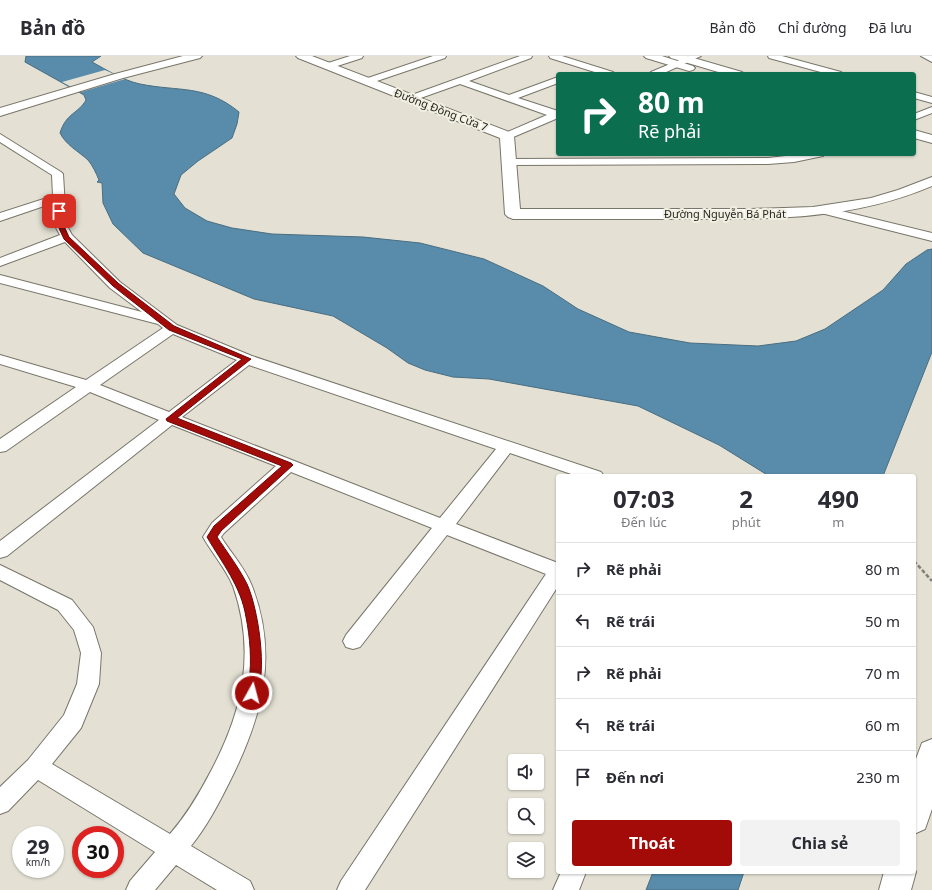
<!DOCTYPE html>
<html lang="vi">
<head>
<meta charset="utf-8">
<style>
  body { margin:0; font-family:"Noto Sans",sans-serif; background:#f2f2f3; color:#2b2b33; height:100vh; display:flex; flex-direction:column; font-size:15px; white-space:nowrap }
  * { box-sizing:border-box; margin:0 }
  p { font-size:13px; color:#7c7c81 }
  .icon { flex:none; width:22px; height:22px; fill:none; stroke:currentColor; stroke-width:2; stroke-linecap:round; stroke-linejoin:round }
  .map { position:relative; flex:1; overflow:hidden }
  .panel { position:absolute; left:556px; top:418px; width:360px; height:400px; display:flex; flex-direction:column; background:#fff; border-radius:4px; box-shadow:0 1px 3px #0004 }
  .panel>* { flex:none }
  .hud { position:absolute; left:556px; top:16px; width:360px; height:84px; border-radius:4px; box-shadow:0 1px 3px #0004; background:#0b6e4f; color:#fff; overflow:hidden }
  .tools { position:absolute; left:508px; top:698px; display:grid; gap:8px }
  .tools a { display:grid; place-items:center; width:36px; height:36px; border-radius:4px; background:#fff; box-shadow:0 1px 3px #0004; font-size:20px }
  .speed { position:absolute; left:12px; top:770px; display:flex; gap:8px; font-size:20px; font-weight:700; text-align:center }
  .speed>* { display:grid; place-content:center; width:52px; height:52px; border-radius:50%; background:#fff; box-shadow:0 1px 3px #0004; line-height:1 }
  .speed small { font-size:10px; font-weight:400 }
  .speed .limit { border:6px solid #d22; background:#fff; color:#111 }
  .pin { position:absolute; display:grid; place-items:center; width:34px; height:34px; color:#fff; margin:-17px; border-radius:8px; box-shadow:0 2px 6px #0006 }
  .me { position:absolute; width:44px; margin:-22px; rotate:7deg; stroke-linejoin:round; filter:drop-shadow(0 0 3px #0008) }
  .turn { display:flex; align-items:center; gap:14px; height:84px; padding:0 16px; font-size:18px }
  .turn .icon { width:52px; height:52px; stroke-width:2.5 }
  .turn b { display:block; font-size:28px; line-height:34px }
  .eta { display:flex; justify-content:space-evenly; align-items:center; height:68px; text-align:center }
  .eta b { font-size:24px; font-weight:700; line-height:28px }
  .action { display:flex; gap:8px; margin-top:auto; padding:8px 16px }
  .action a { flex:1; height:46px; border-radius:4px; background:#a30b09; color:#fff; font-size:16px; font-weight:700; line-height:46px; text-align:center }
  .action a+a { background:#f2f2f3; color:#2b2b33 }
  ul { padding:0; list-style:none }
  li { display:flex; align-items:center; gap:12px; height:52px; padding:0 16px; border-top:1px solid #e1e1e2 }
  li div { flex:1 }
  li b { display:block; font-size:15px }
  li em { font-style:normal }
  header { display:flex; align-items:center; gap:24px; box-sizing:border-box; height:56px; padding:0 20px; background:#fff; border-bottom:1px solid #e1e1e2 }
  header strong { font-size:19px }
  nav { display:flex; gap:22px; margin-inline-start:auto; font-size:14px }
  .map>svg:first-child { display:block }
</style>
</head>
<body>
<header>
<strong>Bản đồ</strong>
<nav><a>Bản đồ</a><a>Chỉ đường</a><a>Đã lưu</a></nav>
</header>
<div class="map">
<svg width="932" height="834" viewBox="0 0 932 834">
  <rect width="100%" height="100%" fill="#e4e1d4"/>
  <!-- water -->
  <path fill="#588caa" stroke="#496d81" d="M26,0H101L92,6C107,14 122,24 140,28C179,36 205,28 239,56L237,68L232,82L198,105L181,119L174,138L185,152L207,165L232,172L272,178L363,181L420,187L484,203L543,230L578,253L629,276L690,287L758,290L796,285L825,273L883,234L906,208L927,194L932,193V296L883,420H769L719,389L638,350L489,323L453,321L425,314L408,307L387,292L333,260L254,243L143,197L113,168L103,147L102,127L97,126L99,124C96,117 93,110 88,104C78,95 66,89 60,77C66,57 78,58 86,44L84,39L25,6Z
    M653,816H744L738,834H646Z"/>
  <!-- pier -->
  <path fill="#e4e1d4" d="M105,14L125,23L81,36L62,26Z"/>
  <g fill="none" stroke-linecap="round" stroke-linejoin="round">
    <!-- street casing -->
    <g stroke="#787569" stroke-width="2">
      <path id="street" d="M350,0H363L362,2L331,12L328,13L324,10L325,8Z
        M433,0H446L445,2L371,27L368,28L363,25L365,23Z
        M520,0H532L531,2L469,25L509,39L558,21V27L518,42L558,55V62L511,82L507,83L502,80L503,78L547,59L460,28L415,44L412,45L407,42L409,40Z
        M549,0H562L613,16L615,18H601L550,2Z
        M689,0H701L662,18H649L651,16Z
        M768,0H782L841,16L843,18H828L769,2Z
        M921,0H932V6Z
        M914,36L932,41V47L914,42Z
        M932,51V57L914,64V58Z
        M0,78L61,116L63,118L66,168L72,179L120,226L177,269L252,300L601,416L604,420H577L510,397L456,468L558,507V530L365,834H337L341,825L546,518L447,479L360,591L353,593L346,591L343,585L346,579L432,472L291,416L224,477L221,481C231,497 245,512 252,530C279,600 262,661 230,725C218,749 207,770 191,790L250,825L254,834H217L176,809L155,834H126L130,825L155,796L38,724L8,755L0,758V731L28,704L64,659L77,628L81,597L74,574L58,554L0,524V509L72,544L93,571L101,597L99,628L81,672L52,708L170,778C188,757 199,738 211,715C243,655 256,596 233,530C226,513 212,497 203,481L212,467L276,410L172,369L7,500L0,502V485L159,364L90,336L6,395L0,396V383L76,331L0,308V299L86,324L163,272L158,268L0,227V219L142,256L110,232L65,186L0,210V202L60,179L54,168L53,147L0,165V157L53,140L52,119L0,86ZM173,278L237,304L169,356L100,329ZM249,309L496,393L440,462L182,361Z
        M803,98H824L823,100L794,106L768,108L509,109L504,106L509,103L768,102Z
        M825,151L932,177V185L821,157L819,155L821,153Z
        M561,816H586L579,834H553Z"/>
    </g>
    <!-- secondary casing -->
    <g stroke="#787569" stroke-width="2">
      <path id="secondary" d="M296,0H312L512,77L514,80L520,153H751L813,151L871,142L898,134L932,121V130C852,164 773,163 688,163C630,163 571,163 513,163L508,161L505,158L500,82L298,2Z
        M644,0H662L693,10L695,12L693,14L689,15L646,2Z
        M669,0H687L742,16L744,18H725L671,2Z
        M914,74L932,79V87L914,82Z
        M932,683V753L925,773L914,778V708L922,687Z
        M914,811L916,816L911,834H879L884,816H914Z"/>
    </g>
    <!-- primary casing -->
    <g stroke="#787569" stroke-width="2">
      <path id="primary" d="M183,0H202L200,2L123,22L0,60V52L115,18Z"/>
    </g>
    <!-- path -->
    <path stroke="#828078" stroke-width="2.5" stroke-dasharray="4 2" stroke-linecap="butt" d="M914,505L932,525"/>
    <!-- street -->
    <use href="#street" fill="#fff" fill-rule="evenodd"/>
    <!-- secondary -->
    <use href="#secondary" fill="#fff" fill-rule="evenodd"/>
    <!-- primary -->
    <use href="#primary" fill="#fff" fill-rule="evenodd"/>
  </g>
  <!-- route -->
  <path fill="#a30b09" stroke="#6a0706" d="M57,153L62,155L63,168L69,181L118,227L174,270L251,303L177,362L291,407L293,409L221,475L217,481C227,496 239,512 247,528C258,552 268,616 256,640L252,642L248,640C246,635 248,631 249,625C252,605 250,581 246,561C241,530 222,507 207,481L214,470L282,410L167,365L166,363L242,303L169,274L113,230L64,183L57,168Z"/>
  <g text-anchor="middle" stroke-width="4" stroke-linejoin="round" paint-order="stroke">
    <!-- far-street labels -->
    <g font-size="11" fill="#272621" stroke="#f1efe1">
      <text transform="translate(441 54) rotate(21)" y="4">Đường Đồng Cửa 7</text>
      <text x="725" y="162">Đường Nguyễn Bá Phát</text>
    </g>
  </g>
</svg>
<div class="tools">
<a><svg class="icon" aria-label="sound" viewBox="0 0 24 24"><path d="M4 9h4l5-4v14l-5-4H4zM17 9q2 3 0 6"/></svg></a>
<a><svg class="icon" aria-label="search" viewBox="0 0 24 24"><circle cx="10" cy="10" r="6"/><path d="M15 15l6 6"/></svg></a>
<a><svg class="icon" aria-label="layers" viewBox="0 0 24 24"><path d="M12 4l9 5-9 5-9-5zM3 14l9 5 9-5"/></svg></a>
</div>
<div class="speed"><div>29<small>km/h</small></div><div class="limit">30</div></div>
<div class="pin" style="left:59px;top:155px;background:#d93025"><svg class="icon" aria-label="arrive" viewBox="0 0 24 24"><path d="M6 21V4h12l-3 4 3 4H6"/></svg></div>
<svg class="me" style="left:252px;top:637px" viewBox="-20 -20 40 40"><circle r="17" fill="#a30b09" stroke="#fff" stroke-width="3"/><path d="M0-11L8 9 0 5-8 9z" fill="#fff"/></svg>
<div class="hud">
<div class="turn"><svg class="icon" aria-label="right" viewBox="0 0 24 24"><path d="M7 20v-9h11M14 6l5 5-5 5"/></svg><div><b>80 m</b>Rẽ phải</div></div>
</div>
<section class="panel">
<div class="eta">
<div><b>07:03</b><p>Đến lúc</p></div>
<div><b>2</b><p>phút</p></div>
<div><b>490</b><p>m</p></div>
</div>
<ul>
<li><svg class="icon" aria-label="right" viewBox="0 0 24 24"><path d="M7 20v-9h11M14 6l5 5-5 5"/></svg><div><b>Rẽ phải</b></div><em>80 m</em></li>
<li><svg class="icon" aria-label="left" viewBox="0 0 24 24"><path d="M17 20v-9H6M10 6l-5 5 5 5"/></svg><div><b>Rẽ trái</b></div><em>50 m</em></li>
<li><svg class="icon" aria-label="right" viewBox="0 0 24 24"><path d="M7 20v-9h11M14 6l5 5-5 5"/></svg><div><b>Rẽ phải</b></div><em>70 m</em></li>
<li><svg class="icon" aria-label="left" viewBox="0 0 24 24"><path d="M17 20v-9H6M10 6l-5 5 5 5"/></svg><div><b>Rẽ trái</b></div><em>60 m</em></li>
<li><svg class="icon" aria-label="arrive" viewBox="0 0 24 24"><path d="M6 21V4h12l-3 4 3 4H6"/></svg><div><b>Đến nơi</b></div><em>230 m</em></li>
</ul>
<div class="action"><a>Thoát</a><a>Chia sẻ</a></div>
</section>
</div>
</body>
</html>
